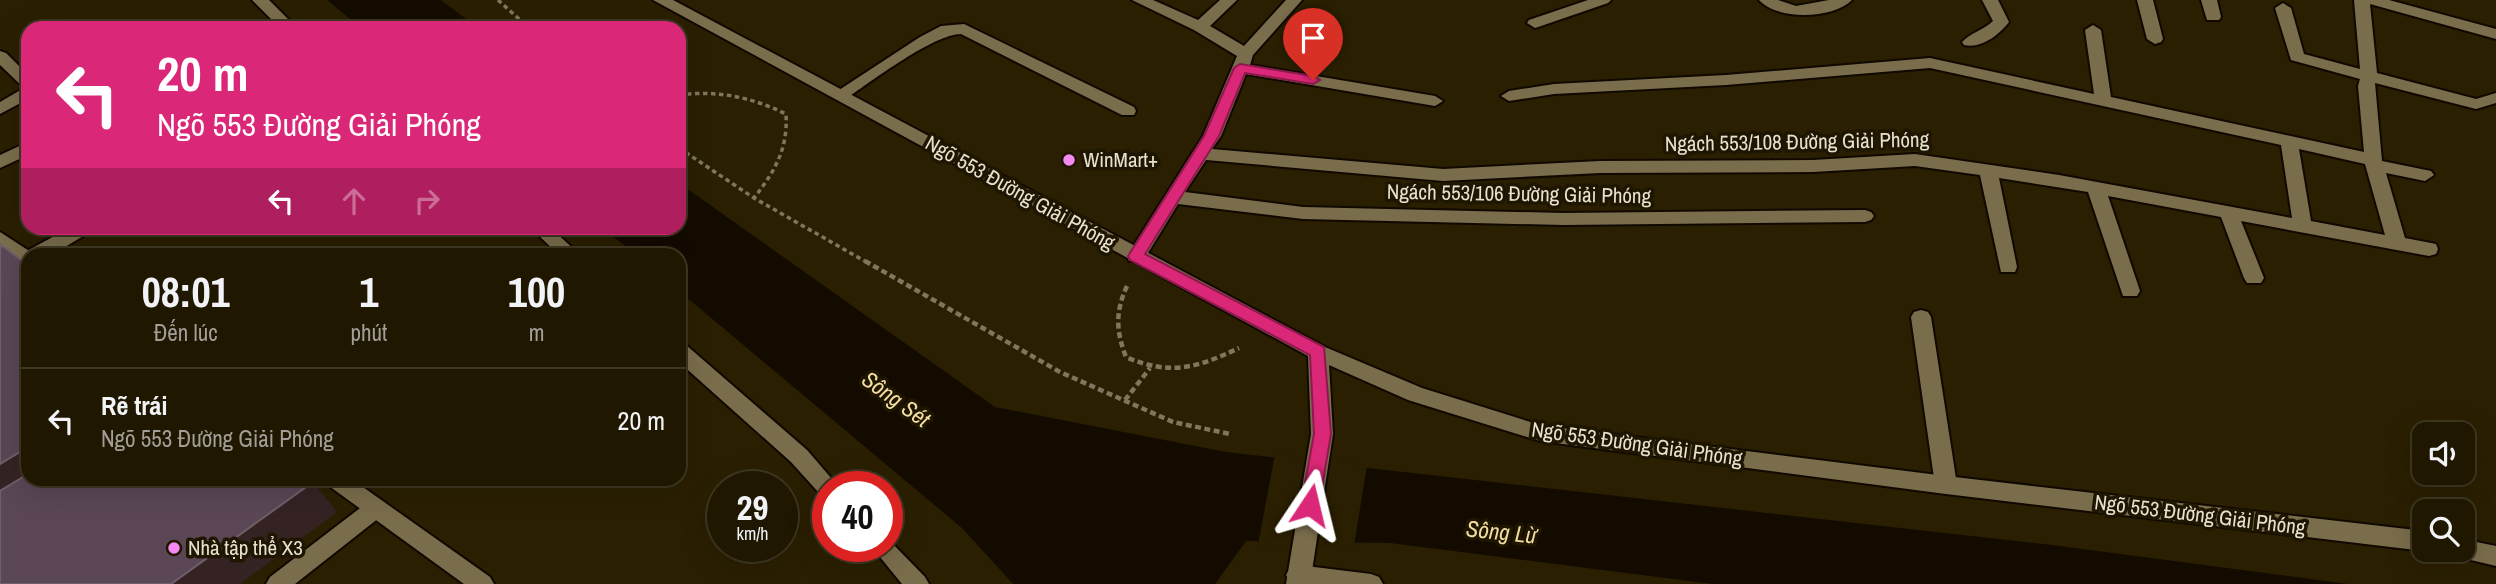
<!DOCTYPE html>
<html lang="vi">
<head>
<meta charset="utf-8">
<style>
  body { margin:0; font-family:"Archivo Narrow",sans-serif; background:#2d240f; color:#f1f3f6; height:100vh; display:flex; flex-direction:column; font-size:26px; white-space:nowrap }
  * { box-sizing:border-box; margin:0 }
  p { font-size:23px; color:#a29f99 }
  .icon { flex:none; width:38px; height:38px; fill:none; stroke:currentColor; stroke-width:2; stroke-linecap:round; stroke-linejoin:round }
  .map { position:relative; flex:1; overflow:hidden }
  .drawer { position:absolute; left:21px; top:248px; width:665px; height:238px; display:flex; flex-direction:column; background:#201700; border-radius:21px; box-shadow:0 7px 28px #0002,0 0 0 2px #3d3622 }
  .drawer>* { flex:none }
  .banner { position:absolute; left:21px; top:21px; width:665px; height:214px; border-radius:21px; box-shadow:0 7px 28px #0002,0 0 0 2px #3d3622; background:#db2777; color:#fff; overflow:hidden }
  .buttons { position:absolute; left:2412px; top:422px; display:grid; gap:14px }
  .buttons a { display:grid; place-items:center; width:63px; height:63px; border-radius:14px; background:#201700; box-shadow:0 7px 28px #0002,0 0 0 2px #3d3622; font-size:35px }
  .speed { position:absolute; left:707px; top:471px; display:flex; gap:14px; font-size:35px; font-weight:700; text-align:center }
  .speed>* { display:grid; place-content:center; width:91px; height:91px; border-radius:50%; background:#201700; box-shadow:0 7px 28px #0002,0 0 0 2px #3d3622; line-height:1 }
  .speed small { font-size:18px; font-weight:400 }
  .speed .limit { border:10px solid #d22; background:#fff; color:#111 }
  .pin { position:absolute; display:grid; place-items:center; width:60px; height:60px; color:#fff; margin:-72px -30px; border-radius:50% 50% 50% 0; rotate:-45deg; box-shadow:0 0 7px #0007 }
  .pin .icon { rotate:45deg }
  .me { position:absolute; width:77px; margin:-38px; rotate:10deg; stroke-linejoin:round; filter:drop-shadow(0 0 5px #0008) }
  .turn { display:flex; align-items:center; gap:24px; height:147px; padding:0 21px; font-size:32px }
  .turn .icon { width:91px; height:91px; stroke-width:2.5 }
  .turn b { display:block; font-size:49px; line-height:60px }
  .lanes { display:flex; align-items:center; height:66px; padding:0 21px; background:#0003; justify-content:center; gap:35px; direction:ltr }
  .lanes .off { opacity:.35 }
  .eta { display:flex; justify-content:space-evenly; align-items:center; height:119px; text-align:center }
  .eta b { font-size:42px; font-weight:700; line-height:49px }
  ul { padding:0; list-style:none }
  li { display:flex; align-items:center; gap:21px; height:105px; padding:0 21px; border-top:2px solid #3d3622 }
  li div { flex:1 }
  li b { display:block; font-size:26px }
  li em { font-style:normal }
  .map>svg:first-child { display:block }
</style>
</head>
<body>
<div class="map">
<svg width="2496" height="584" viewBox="0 0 2496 584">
  <rect width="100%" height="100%" fill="#2a1f00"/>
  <!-- water -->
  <path fill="#140b00" d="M327,0H441L478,28H361Z
    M679,183L995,407L1226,452L2052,545L2348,584H1713L1390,543L1246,541L1215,584H1013L963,529L679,291V256L636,255L603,228H679Z"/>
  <!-- pier -->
  <path fill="#2a1f00" d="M1275,454L1367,465L1354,546L1258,545Z"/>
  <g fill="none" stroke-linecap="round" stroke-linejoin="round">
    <!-- service casing -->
    <g stroke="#110900" stroke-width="4">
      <path id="service" d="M1132,0H1153L1198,20L1220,0H1237L1210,26L1244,46L1286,0H1302L1253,55L1250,65L1435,96L1443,101L1435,106L1246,74L1221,136L1212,149L1443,169L1600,161L1813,160L1915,154L2059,175L2292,218L2281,145L1930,68L1726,85L1554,94L1509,101L1501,96L1509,91L1554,84L1726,75L1930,58L2094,94L2085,30L2093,25L2101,30L2111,97L2364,152L2358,86L2360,79L2291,60L2275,8L2283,3L2291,8L2304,54L2360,69L2354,0H2389L2496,29V39L2370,4L2377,73L2476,99L2496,93V103L2476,109L2375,83L2382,161L2431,171L2434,175L2425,181L2386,173L2405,238L2436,244L2438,249L2436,254L2429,256L2241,221L2264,278L2261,283H2247L2244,278L2221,217L2108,196L2140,291L2137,296H2123L2088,192L1999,178L2017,267L2015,272H2001L1980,175L1915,166L1813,172L1600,173L1443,181L1206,160L1185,192L1303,207L1563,213L1865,210L1871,212L1874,216L1871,220L1865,222L1563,225L1303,219L1178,204L1143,261H1129L1127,256L1203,136L1237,56L1194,30ZM2299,149L2365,164L2385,235L2311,221Z
        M1588,0H1611L1608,3L1541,26L1535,28L1527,23L1529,20Z
        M1759,0H1778L1796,6L1829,0H1852C1833,19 1778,21 1759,0Z
        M1982,0H1998L2009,22C1999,35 1981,49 1964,45L1962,42C1970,33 1984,30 1993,21Z
        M2137,0H2153L2163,39L2161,42L2155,44L2147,39Z
        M2201,0H2217L2221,17L2219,20H2207Z
        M964,24L1134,107L1136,111L1134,115H1122L961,34C934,34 872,81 847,98H835L833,94L920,37L941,26Z
        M0,51L6,53L28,75V99L0,114V102L24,88L0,65Z
        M28,142V155L0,168V155Z
        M69,228H92L90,232L50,256H28L27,261L25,256L27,251Z
        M1921,310L1928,312L1931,317L1957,485L1954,491L1946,494L1938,491L1935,485L1911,317L1914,312Z
        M376,499L384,502L387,508L384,514L295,584H266L270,577L368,502Z"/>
    </g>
    <!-- minor casing -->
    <g stroke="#110900" stroke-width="4">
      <path id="minor" d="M0,232L37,256H28V264L0,247Z
        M326,480H353L490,577L494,584H464L329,486Z
        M1298,565L1371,574L1379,577L1383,584H1295L1290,582L1286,575L1290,568Z"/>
    </g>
    <!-- tertiary casing -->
    <g stroke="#110900" stroke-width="4">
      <path id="tertiary" d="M252,0H269L297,28H280Z
        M653,0H673L1325,347L1422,388L1540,425L1946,476L2424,531V550H2427L2424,551L1946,494L1540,441L1408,400L1329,365L1333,434L1310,584H1286L1311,434L1308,356Z
        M531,228H551L581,256H560Z
        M679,343L686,345L807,450L838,486H828V497L820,494L791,462L679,362Z
        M887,538L925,577L929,584H902L871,546H887Z
        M2462,539L2496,546V566L2454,556L2451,550H2462Z"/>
    </g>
    <!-- path-far1 -->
    <path stroke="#7f765d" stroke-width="3.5" stroke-dasharray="4.5 3.5" stroke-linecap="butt" d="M498,0L529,28
      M679,95C717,90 751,97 786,114C788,149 775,171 754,198
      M679,148L754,198L868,263"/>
    <!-- path -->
    <path stroke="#7f765d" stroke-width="4.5" stroke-dasharray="6 3.5" stroke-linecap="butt" d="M865,261L1060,372L1173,422L1230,434
      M1127,286C1115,312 1116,331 1126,357C1170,376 1197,368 1239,348
      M1125,400L1150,368"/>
    <!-- service -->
    <use href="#service" fill="#7a6d4c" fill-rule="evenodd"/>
    <!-- minor -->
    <use href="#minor" fill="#7a6d4c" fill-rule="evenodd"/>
    <!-- tertiary -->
    <use href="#tertiary" fill="#7a6d4c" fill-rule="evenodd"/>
  </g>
  <!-- shaded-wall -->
  <path fill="#352324" d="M27,447L28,480L0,515V464Z
    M313,482L337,512L240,584H171Z"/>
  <!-- building -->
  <path fill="#5a4655" stroke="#705e68" stroke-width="2" d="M0,244L28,265V447L0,464Z
    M28,474V480H310L313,482L171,584H0V491Z"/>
  <!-- route -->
  <path fill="#db2777" stroke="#8e194d" stroke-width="2" d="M1240,64L1313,76L1320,80L1313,84L1245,73L1219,136L1145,254L1324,347L1331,434L1319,505L1317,510L1310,512L1304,510L1301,505L1314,434L1310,355L1130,260L1128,256L1204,136L1234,68Z"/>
  <!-- markers -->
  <g fill="#f389f1" stroke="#1e1601" stroke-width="2.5">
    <circle cx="1069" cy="160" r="7"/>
    <circle cx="174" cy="548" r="7"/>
  </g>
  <g text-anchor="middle" stroke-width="7" stroke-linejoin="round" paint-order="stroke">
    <!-- street labels -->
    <g font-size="21" fill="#e8e1cf" stroke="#1e1601">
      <text transform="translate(1797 142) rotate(-1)" y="7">Ngách 553/108 Đường Giải Phóng</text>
      <text transform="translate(1020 193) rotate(29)" y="7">Ngõ 553 Đường Giải Phóng</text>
      <text transform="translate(1519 194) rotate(1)" y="7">Ngách 553/106 Đường Giải Phóng</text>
      <text transform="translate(1637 444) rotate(8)" y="7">Ngõ 553 Đường Giải Phóng</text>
      <text transform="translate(2200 515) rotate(7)" y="7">Ngõ 553 Đường Giải Phóng</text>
    </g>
    <!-- poi labels -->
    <g font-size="21" fill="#e8e1cf" stroke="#1e1601" text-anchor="start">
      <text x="1083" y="167">WinMart+</text>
      <text x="188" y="555">Nhà tập thể X3</text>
    </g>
    <!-- water labels -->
    <g font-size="23" font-style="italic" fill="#f4dda1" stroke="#1e1601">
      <text transform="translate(896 399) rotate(36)" y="8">Sông Sét</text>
      <text transform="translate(1501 532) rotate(6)" y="8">Sông Lừ</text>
    </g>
  </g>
</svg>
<div class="buttons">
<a><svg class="icon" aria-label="sound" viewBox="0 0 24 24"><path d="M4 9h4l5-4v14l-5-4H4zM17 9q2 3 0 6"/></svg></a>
<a><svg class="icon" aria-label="search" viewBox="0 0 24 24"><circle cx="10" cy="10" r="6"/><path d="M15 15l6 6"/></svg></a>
</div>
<div class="speed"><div>29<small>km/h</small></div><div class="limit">40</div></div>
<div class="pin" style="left:1313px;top:80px;background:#d93025"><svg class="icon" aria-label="arrive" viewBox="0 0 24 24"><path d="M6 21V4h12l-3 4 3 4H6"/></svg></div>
<svg class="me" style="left:1310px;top:505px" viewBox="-20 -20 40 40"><path d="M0-17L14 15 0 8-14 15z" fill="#db2777" stroke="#fff" stroke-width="4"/></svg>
<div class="banner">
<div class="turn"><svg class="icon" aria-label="left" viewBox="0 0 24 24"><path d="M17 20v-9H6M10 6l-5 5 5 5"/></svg><div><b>20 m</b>Ngõ 553 Đường Giải Phóng</div></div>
<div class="lanes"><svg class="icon" aria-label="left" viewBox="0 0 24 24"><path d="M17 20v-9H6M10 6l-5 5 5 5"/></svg><svg class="icon off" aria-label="ahead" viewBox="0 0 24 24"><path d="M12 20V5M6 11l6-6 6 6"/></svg><svg class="icon off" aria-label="right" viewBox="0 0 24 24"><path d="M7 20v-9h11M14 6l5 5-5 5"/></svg></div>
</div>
<section class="drawer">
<div class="eta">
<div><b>08:01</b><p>Đến lúc</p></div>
<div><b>1</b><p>phút</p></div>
<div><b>100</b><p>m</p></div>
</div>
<ul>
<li><svg class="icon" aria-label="left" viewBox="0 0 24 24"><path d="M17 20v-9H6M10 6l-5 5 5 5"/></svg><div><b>Rẽ trái</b><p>Ngõ 553 Đường Giải Phóng</p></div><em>20 m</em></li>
</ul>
</section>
</div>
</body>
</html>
